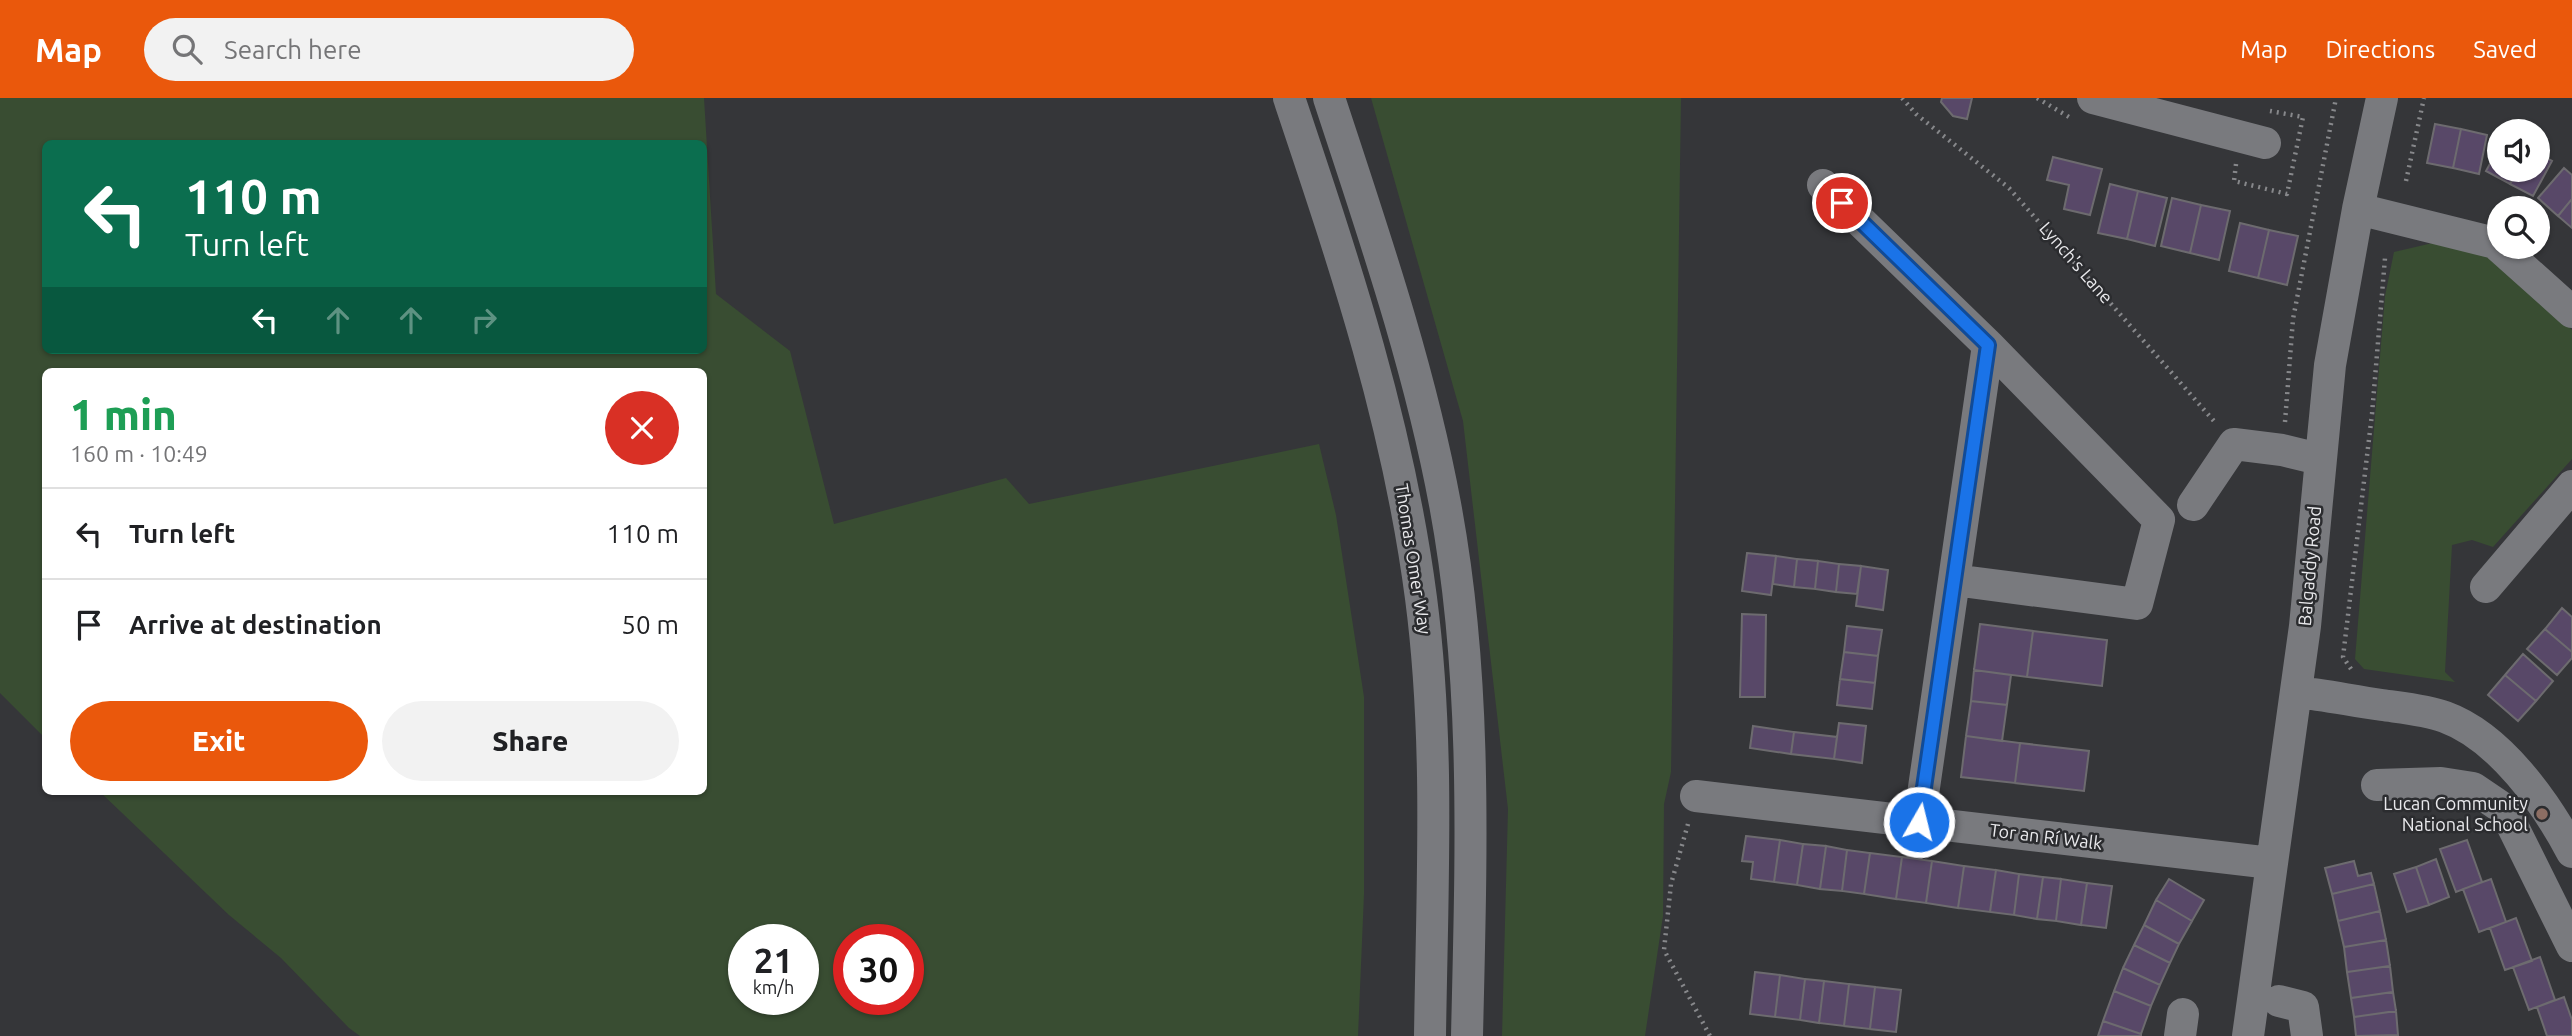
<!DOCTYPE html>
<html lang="en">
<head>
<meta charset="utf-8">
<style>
  body { margin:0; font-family:Ubuntu,sans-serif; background:#f2f2f2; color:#202124; height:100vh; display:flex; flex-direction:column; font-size:26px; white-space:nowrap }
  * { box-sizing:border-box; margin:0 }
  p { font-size:23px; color:#757577 }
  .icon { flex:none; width:38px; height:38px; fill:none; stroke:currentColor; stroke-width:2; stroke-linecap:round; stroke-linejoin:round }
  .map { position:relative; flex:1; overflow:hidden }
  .side { position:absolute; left:42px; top:270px; width:665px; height:427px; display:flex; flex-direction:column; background:#fff; border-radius:10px; box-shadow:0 2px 5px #0004 }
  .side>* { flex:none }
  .hud { position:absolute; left:42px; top:42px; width:665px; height:214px; border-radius:10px; box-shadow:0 2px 5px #0004; background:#0b6e4f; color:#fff; overflow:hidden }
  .buttons { position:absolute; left:2487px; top:21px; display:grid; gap:14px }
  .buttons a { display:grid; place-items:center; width:63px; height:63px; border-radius:50%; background:#fff; box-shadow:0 2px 5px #0004; font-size:35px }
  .speed { position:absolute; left:728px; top:826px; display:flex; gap:14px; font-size:35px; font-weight:700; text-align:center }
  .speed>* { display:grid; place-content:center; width:91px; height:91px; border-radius:50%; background:#fff; box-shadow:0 2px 5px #0004; line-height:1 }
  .speed small { font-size:18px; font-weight:400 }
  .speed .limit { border:10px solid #d22; background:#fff; color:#111 }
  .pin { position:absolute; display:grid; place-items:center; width:60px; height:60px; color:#fff; margin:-30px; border:4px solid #fff; border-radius:50%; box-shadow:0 2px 7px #0007 }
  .me { position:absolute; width:77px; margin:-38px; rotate:8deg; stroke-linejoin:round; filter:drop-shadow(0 0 5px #0008) }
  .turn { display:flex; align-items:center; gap:24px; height:147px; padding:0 28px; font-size:32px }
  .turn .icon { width:91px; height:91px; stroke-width:2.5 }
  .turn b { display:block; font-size:49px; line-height:60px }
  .lanes { display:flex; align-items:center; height:66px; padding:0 28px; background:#0003; justify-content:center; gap:35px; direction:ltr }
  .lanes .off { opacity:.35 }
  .round { display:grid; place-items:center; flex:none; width:74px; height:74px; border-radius:37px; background:#f2f2f2 }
  .head { display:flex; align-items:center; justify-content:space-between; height:119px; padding:0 28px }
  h1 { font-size:42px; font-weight:800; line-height:52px; color:#1e9e55 }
  .button { display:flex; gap:14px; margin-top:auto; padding:14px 28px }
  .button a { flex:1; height:80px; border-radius:42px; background:#ea580c; color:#fff; font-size:28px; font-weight:800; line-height:80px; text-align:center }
  .button a+a { background:#f2f2f2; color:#202124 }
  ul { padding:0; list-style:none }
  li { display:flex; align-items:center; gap:21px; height:91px; padding:0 28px; border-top:2px solid #e0e0e0 }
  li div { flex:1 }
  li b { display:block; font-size:26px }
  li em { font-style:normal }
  header { display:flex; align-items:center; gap:42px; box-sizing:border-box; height:98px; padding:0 35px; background:#ea580c; color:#fff }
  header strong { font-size:33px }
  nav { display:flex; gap:38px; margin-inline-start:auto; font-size:24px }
  .search { width:490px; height:63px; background:#f2f2f2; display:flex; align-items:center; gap:18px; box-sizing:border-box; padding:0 24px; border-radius:38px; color:#757577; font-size:26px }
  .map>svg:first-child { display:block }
</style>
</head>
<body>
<header>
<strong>Map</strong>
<div class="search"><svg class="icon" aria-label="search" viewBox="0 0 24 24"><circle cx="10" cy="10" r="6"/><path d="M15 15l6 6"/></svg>Search here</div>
<nav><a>Map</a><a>Directions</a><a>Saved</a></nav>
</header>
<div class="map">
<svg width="2572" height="938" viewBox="0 0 2572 938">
  <rect width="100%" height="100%" fill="#353639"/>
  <!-- green -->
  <path fill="#394d32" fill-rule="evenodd" d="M0,0H704L716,196L790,253L834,426L1006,380L1029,406L1319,346L1336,417L1364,599V796L1358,938H360L349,930L281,860L229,817L99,693H704V273H46L45,640L0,595ZM46,46H704V252H46ZM744,842H803V901H744ZM849,842H908V901H849Z
    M1371,0H1681L1671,674L1664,706L1663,818L1645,938H1502L1508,711L1463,323Z
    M2437,144L2490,157L2572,232V361L2493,449L2472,442L2452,447L2445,574L2455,584L2364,571L2355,561L2385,198L2394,154Z"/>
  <!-- building -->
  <path fill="#584868" stroke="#6d6b6f" stroke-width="2" d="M1942,0H1972L1967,21L1953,18L1941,4Z
    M2435,26L2461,31L2453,70L2427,65Z
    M2461,31L2487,37L2479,76L2453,70Z
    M2499,49V72H2518L2510,86L2486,73Z
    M2538,55L2552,63L2533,98L2510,86L2518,72H2538Z
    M2053,59L2102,71L2090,117L2064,111L2069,87L2047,82Z
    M2564,70L2572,77V101L2558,118L2538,100Z
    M2110,86L2138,93L2127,141L2098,135Z
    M2138,93L2167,100L2155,148L2127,141Z
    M2172,100L2201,107L2190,155L2161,148Z
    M2572,101V130L2558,118Z
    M2201,107L2230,113L2219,162L2190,155Z
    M2240,125L2269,132L2258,180L2229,173Z
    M2269,132L2298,138L2287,187L2258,180Z
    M1747,455L1776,458L1771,497L1742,493Z
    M1776,458L1797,461L1794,489L1773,486Z
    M1797,461L1818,463L1815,491L1794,489Z
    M1818,463L1839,466L1836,494L1815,491Z
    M1839,466L1861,468L1857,496L1836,494Z
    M1861,468L1888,472L1883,512L1856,508Z
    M2562,510L2572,519V554L2545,531Z
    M1742,516L1766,517L1765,599H1740Z
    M1980,526L2033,533L2027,579L1974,572Z
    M1847,528L1882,532L1878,558L1844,554Z
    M2545,531L2572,554V560L2557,577L2527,551Z
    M2033,533L2107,542L2102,588L2027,579Z
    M1844,554L1878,558L1875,585L1840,581Z
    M2523,556L2553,583L2536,603L2505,577Z
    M1974,572L2011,577L2007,607L1971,603Z
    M2505,577L2536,603L2518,623L2488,597Z
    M1840,581L1875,585L1872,611L1837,607Z
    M1971,603L2007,607L2002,643L1966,638Z
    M1839,625L1866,628L1862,665L1834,661Z
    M1753,628L1794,634L1791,656L1750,650Z
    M1794,634L1837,639L1834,661L1791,656Z
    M1966,638L2020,645L2015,685L1961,679Z
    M2020,645L2089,653L2084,693L2015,685Z
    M1746,738L1780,742L1774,784L1751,781L1753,764L1742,763Z
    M1780,742L1803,746L1797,787L1774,784Z
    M2467,742L2482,784L2456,794L2440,751Z
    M1803,746L1826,748L1820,791L1797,787Z
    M1826,748L1847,752L1842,793L1820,791Z
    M1847,752L1870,755L1864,796L1842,793Z
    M1870,755L1902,759L1896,801L1864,796Z
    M1902,759L1932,763L1926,805L1896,801Z
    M2436,761L2449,799L2429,807L2416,769Z
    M1932,763L1964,768L1958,810L1926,805Z
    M2354,763L2358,778L2371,775L2374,786L2332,796L2325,770Z
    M1964,768L1996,772L1990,814L1958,810Z
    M2416,769L2429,807L2407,814L2394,776Z
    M1996,772L2019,776L2014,817L1990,814Z
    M2019,776L2043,779L2037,821L2014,817Z
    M2043,779L2061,781L2056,823L2037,821Z
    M2061,781L2087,785L2081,827L2056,823Z
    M2169,781L2204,802L2192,823L2156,802Z
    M2491,781L2506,824L2479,834L2463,791Z
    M2087,785L2112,788L2106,830L2081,827Z
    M2374,786L2380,813L2338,823L2332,796Z
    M2156,802L2192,823L2179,846L2144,827Z
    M2380,813L2386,842L2344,849L2338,823Z
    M2516,820L2532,863L2505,872L2490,830Z
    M2144,827L2179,846L2170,865L2134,847Z
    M2386,842L2390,868L2347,874L2344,849Z
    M2134,847L2170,865L2160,887L2123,870Z
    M2540,859L2555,902L2529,912L2513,869Z
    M2390,868L2393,894L2351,900L2347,874Z
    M2123,870L2160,887L2151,908L2114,893Z
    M1755,874L1780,877L1775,919L1750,916Z
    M1780,877L1805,881L1800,922L1775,919Z
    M1805,881L1824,883L1819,925L1800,922Z
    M1824,883L1849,886L1844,928L1819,925Z
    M1849,886L1875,889L1870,931L1844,928Z
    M1875,889L1901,892L1896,934L1870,931Z
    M2114,893L2151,908L2141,936L2103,923Z
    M2393,894L2396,913L2354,919L2351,900Z
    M2564,899L2572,922V938H2547L2537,909Z
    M2396,913L2398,937L2356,938L2354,919Z
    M2103,923L2141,936V938H2098Z"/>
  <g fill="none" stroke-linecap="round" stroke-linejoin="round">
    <!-- path -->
    <path stroke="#87888b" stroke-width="4.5" stroke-dasharray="2 5" stroke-linecap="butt" d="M1902,0L1916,16L2009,90L2214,323
      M2037,0L2069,19
      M2236,66L2234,83L2287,96L2303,19L2270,13
      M2406,83L2424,0
      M2285,324L2293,221L2336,0
      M2351,571L2343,559L2372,316L2385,160
      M1688,726L1671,786L1664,852L1710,938"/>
    <!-- minor -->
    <path stroke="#797a7e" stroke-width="32" d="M1289,0C1345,167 1398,324 1421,500C1440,645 1432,792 1430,938
      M1329,0C1373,134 1419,267 1445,406C1478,582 1471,760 1467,938
      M2093,0L2265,45
      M1823,87L1988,247L2159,422L2137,506L1954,482
      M2358,111L2495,145L2572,214
      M2193,407L2234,346L2282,352L2319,361
      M2486,489L2572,388
      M2297,594C2325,597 2353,603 2382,607C2403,610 2426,612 2445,619C2500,639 2546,705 2572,754
      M2377,687L2441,685L2473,690L2504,711L2572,848
      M1696,698L2271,765
      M1919,724L1988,247
      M2279,903L2303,909L2307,938
      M2180,938L2183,916
      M2248,938L2305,528L2330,267L2358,111L2382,0"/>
  </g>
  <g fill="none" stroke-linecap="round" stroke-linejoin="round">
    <!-- route casing -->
    <g stroke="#114b97" stroke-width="18">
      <path id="route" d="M1842,105L1988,247L1919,724"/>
    </g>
    <!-- route -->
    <use href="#route" stroke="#1a73e8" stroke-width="12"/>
  </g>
  <!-- markers -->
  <circle fill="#8d6e63" stroke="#2b2c2f" stroke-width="2.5" cx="2542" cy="716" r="7"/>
  <g text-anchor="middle" stroke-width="5" stroke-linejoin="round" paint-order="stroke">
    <!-- street labels -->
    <g font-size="18" fill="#e9e9ec" stroke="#2b2c2f">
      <text transform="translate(2076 165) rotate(49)" y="6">Lynch's Lane</text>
      <text transform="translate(1413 461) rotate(81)" y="6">Thomas Omer Way</text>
      <text transform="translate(2310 468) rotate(-85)" y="6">Balgaddy Road</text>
      <text transform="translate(2046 739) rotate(7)" y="6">Tor an Rí Walk</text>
    </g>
    <!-- poi labels -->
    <g font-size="18" fill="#e9e9ec" stroke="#2b2c2f" text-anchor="end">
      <text x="2528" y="712">Lucan Community<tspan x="2528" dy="21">National School</tspan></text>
    </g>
  </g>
</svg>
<div class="buttons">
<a><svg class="icon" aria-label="sound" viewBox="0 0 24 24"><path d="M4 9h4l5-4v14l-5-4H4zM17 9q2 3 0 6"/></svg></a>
<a><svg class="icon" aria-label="search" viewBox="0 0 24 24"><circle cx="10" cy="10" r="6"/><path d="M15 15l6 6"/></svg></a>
</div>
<div class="speed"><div>21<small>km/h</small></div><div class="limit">30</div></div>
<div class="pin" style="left:1842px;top:105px;background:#d93025"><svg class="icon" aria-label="arrive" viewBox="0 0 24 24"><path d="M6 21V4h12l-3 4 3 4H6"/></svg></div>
<svg class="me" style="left:1919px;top:724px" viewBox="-20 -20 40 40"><circle r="17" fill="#1a73e8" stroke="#fff" stroke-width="3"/><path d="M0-11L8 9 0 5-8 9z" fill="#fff"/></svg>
<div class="hud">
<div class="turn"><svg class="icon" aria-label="left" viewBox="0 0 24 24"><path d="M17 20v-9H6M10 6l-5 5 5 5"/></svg><div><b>110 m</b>Turn left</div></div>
<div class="lanes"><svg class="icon" aria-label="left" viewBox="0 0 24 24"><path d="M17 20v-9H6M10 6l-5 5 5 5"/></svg><svg class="icon off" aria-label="ahead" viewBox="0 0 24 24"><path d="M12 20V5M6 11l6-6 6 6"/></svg><svg class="icon off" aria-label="ahead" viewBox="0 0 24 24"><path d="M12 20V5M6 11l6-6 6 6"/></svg><svg class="icon off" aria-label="right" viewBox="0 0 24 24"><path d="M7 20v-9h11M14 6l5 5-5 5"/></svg></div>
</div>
<section class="side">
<div class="head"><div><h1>1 min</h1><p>160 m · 10:49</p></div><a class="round" style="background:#d93025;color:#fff"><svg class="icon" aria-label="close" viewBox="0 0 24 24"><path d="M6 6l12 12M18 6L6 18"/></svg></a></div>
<ul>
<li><svg class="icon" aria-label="left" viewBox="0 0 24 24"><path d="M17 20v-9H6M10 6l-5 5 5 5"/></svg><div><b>Turn left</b></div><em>110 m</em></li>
<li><svg class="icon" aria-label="arrive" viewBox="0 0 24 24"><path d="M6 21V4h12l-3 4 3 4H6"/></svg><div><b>Arrive at destination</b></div><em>50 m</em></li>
</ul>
<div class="button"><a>Exit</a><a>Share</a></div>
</section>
</div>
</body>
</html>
